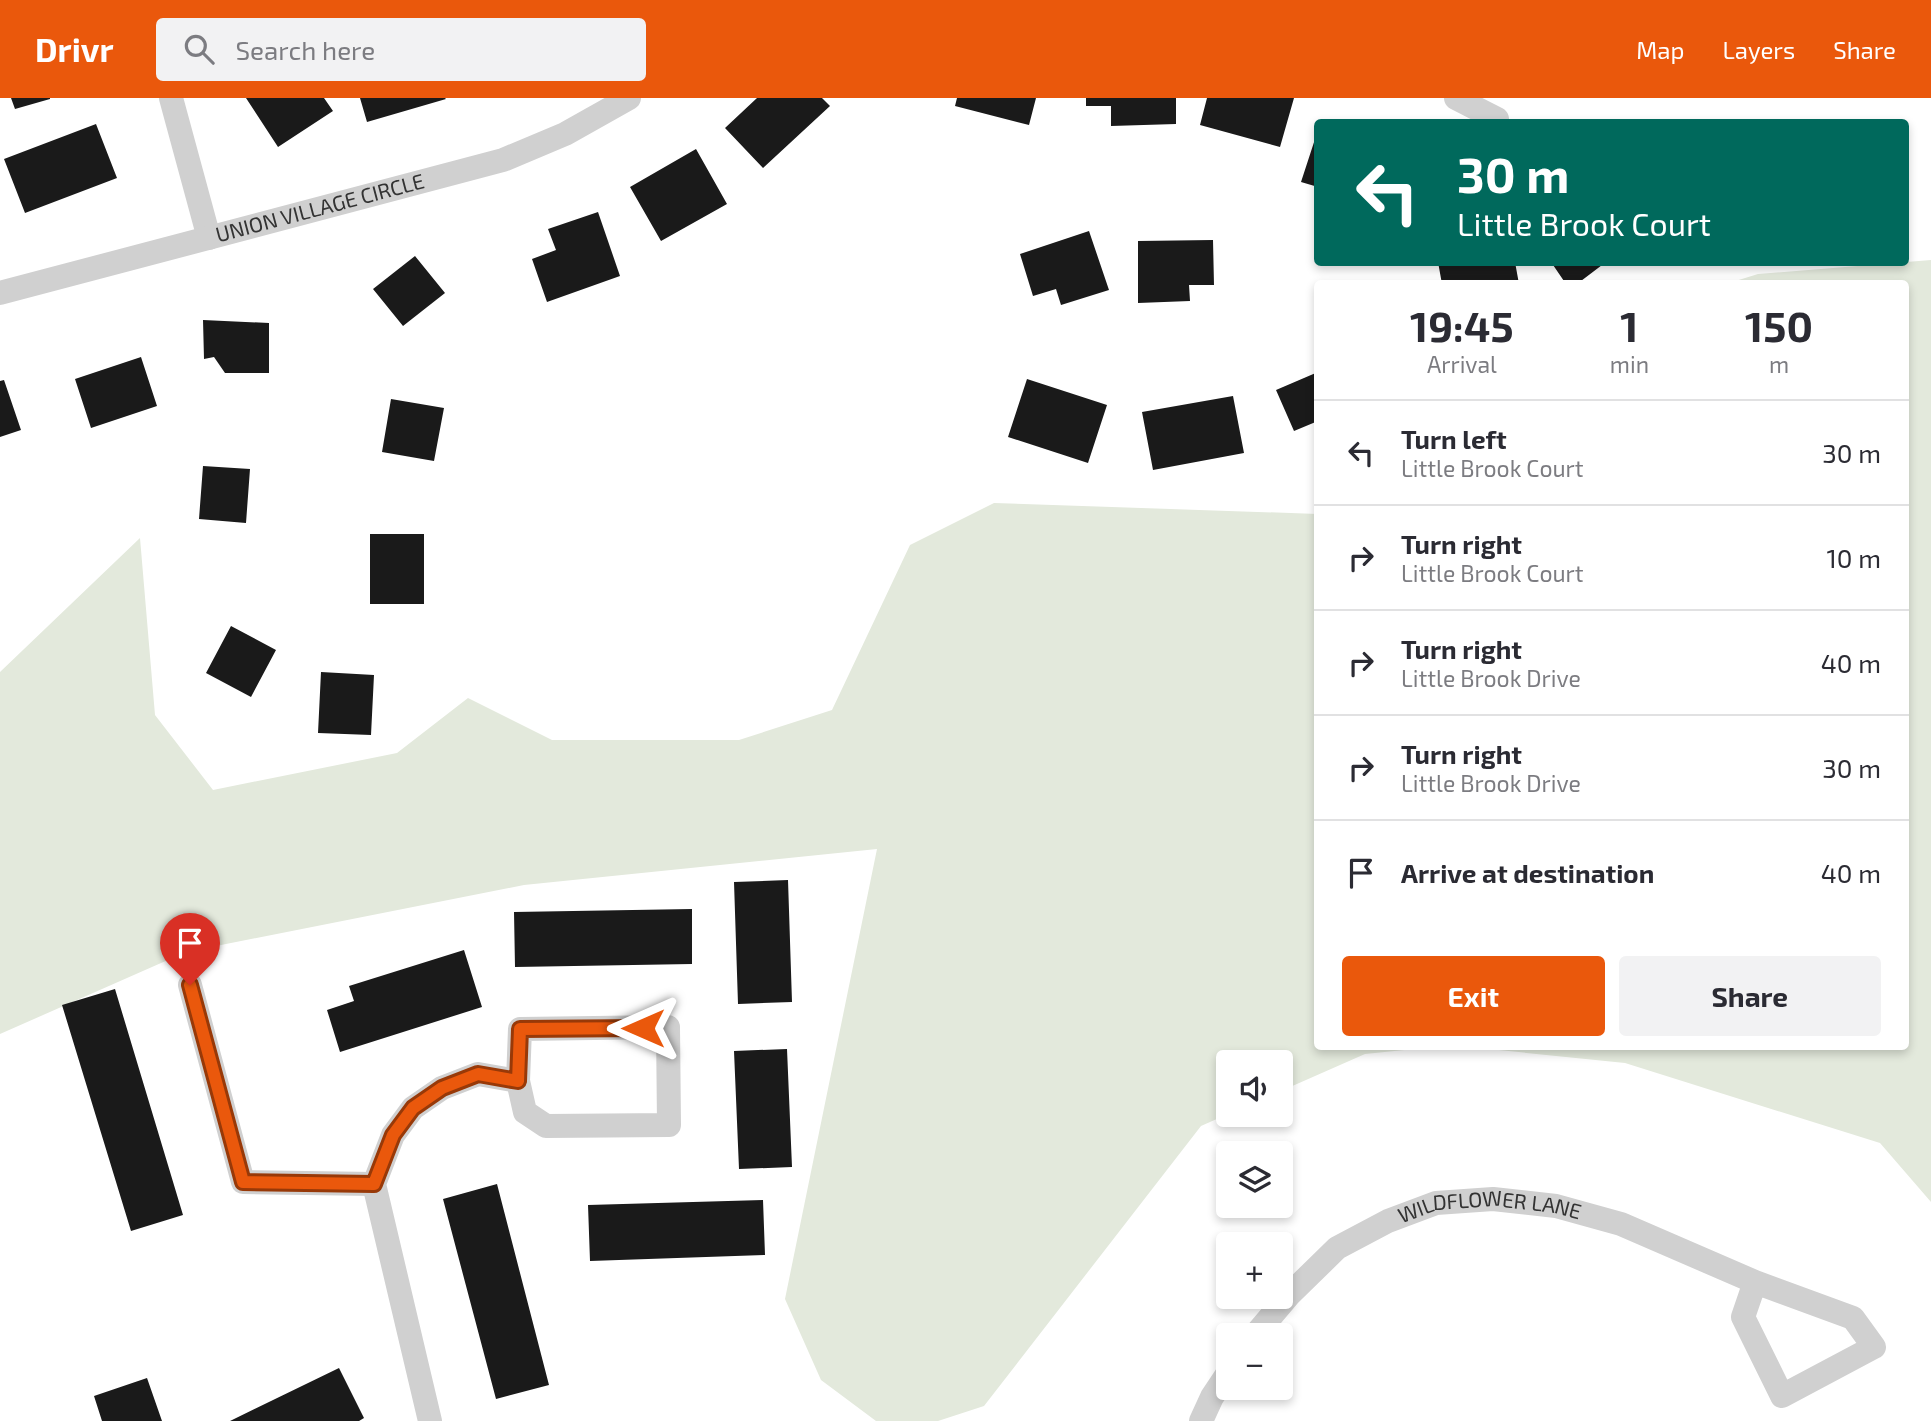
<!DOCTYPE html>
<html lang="en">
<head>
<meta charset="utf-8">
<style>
  body { margin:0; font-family:"Exo 2",sans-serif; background:#f2f2f3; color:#2b2b33; height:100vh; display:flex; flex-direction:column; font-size:26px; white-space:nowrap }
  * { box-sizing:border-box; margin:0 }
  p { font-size:23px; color:#7c7c81 }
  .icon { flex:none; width:38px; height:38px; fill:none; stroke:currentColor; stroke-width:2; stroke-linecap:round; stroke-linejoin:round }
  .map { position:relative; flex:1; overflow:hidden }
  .side { position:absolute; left:1314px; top:182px; width:595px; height:770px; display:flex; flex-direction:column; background:#fff; border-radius:7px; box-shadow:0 4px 10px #0003 }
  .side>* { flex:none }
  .hud { position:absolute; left:1314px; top:21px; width:595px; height:147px; border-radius:7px; box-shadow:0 4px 10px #0003; background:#00695c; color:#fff; overflow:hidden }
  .buttons { position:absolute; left:1216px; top:952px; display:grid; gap:14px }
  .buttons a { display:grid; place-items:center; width:77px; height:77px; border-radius:7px; background:#fff; box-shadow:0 4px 10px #0003; font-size:35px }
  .pin { position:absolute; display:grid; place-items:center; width:60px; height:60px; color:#fff; margin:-72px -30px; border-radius:50% 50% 50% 0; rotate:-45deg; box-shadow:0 0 7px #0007 }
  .pin .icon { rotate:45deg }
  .me { position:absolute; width:77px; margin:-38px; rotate:270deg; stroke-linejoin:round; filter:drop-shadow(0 0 5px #0008) }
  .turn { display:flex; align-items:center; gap:24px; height:147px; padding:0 28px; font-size:32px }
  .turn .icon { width:91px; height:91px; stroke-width:2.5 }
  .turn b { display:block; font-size:49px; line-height:60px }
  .eta { display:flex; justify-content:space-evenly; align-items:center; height:119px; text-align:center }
  .eta b { font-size:42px; font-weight:700; line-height:49px }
  .button { display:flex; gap:14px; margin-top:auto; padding:14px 28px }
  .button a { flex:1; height:80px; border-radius:7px; background:#ea580c; color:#fff; font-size:28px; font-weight:700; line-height:80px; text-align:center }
  .button a+a { background:#f2f2f3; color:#2b2b33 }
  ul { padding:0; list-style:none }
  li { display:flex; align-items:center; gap:21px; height:105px; padding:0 28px; border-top:2px solid #e1e1e2 }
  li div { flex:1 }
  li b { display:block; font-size:26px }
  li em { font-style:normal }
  header { display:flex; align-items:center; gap:42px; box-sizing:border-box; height:98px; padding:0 35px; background:#ea580c; color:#fff }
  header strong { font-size:33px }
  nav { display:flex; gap:38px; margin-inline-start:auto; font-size:24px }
  .search { width:490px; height:63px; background:#f2f2f3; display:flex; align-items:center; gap:18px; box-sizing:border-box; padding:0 24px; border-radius:7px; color:#7c7c81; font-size:26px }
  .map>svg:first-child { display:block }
</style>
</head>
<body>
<header>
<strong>Drivr</strong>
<div class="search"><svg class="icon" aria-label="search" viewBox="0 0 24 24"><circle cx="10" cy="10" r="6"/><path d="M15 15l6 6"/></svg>Search here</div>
<nav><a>Map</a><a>Layers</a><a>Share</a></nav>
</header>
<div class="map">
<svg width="1931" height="1323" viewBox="0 0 1931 1323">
  <rect width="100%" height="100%" fill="#fff"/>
  <!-- green -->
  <path fill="#e3e9dc" d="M1931,162V1104L1880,1045L1625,965L1469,949L1906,948V186L1729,185L1758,176Z
    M994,405L1318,416V948L1434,949L1365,956L1281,993V964H1228V1016L1201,1028L984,1308L938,1323H876L821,1282L785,1201L877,751L524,787L186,854L0,936V574L140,440L155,617L213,692L397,655L468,600L552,642H739L832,612L910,447Z"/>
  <!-- building -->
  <path fill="#1a1a1a" d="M11,0H50V1L15,11Z
    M246,0H324L333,13L278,49Z
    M360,0H445L446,1L367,24Z
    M757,0H822L830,8L763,70L725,30Z
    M957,0H1036L1029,27L955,8Z
    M1086,0H1176V26L1111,28V8H1086Z
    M1207,0H1294L1280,49L1200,27Z
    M96,26L117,80L25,115L4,61Z
    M1317,35H1318V89L1301,84Z
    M696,51L727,106L661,143L630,89Z
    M598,114L620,178L547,204L532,161L556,152L548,131Z
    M1089,133L1109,192L1061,207L1056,191L1033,198L1020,156Z
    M1213,142L1214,187H1189L1190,203L1138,205V143Z
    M415,158L445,195L403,228L373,191Z
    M1438,164H1515L1519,186H1442Z
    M1551,164H1606L1577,186H1566Z
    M203,222L269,225V275H225L214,259L204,261Z
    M141,259L157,308L91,330L75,281Z
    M1318,274V323L1294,333L1276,292Z
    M1027,281L1107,307L1088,365L1008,339Z
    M4,282L21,332L0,339V283Z
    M1233,298L1244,355L1153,372L1142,314Z
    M391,301L444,310L434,363L382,354Z
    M203,368L250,371L246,425L199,421Z
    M370,436H424V506H370Z
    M231,528L276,552L251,599L206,575Z
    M321,574L374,577L371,637L318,635Z
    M788,782L792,904L738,906L734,784Z
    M692,811V866L515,869L514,814Z
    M464,852L482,909L340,954L327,912L354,903L349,888Z
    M115,891L183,1117L131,1133L62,907Z
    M787,951L792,1069L739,1071L734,953Z
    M497,1086L549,1287L496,1301L443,1101Z
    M763,1102L765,1157L590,1163L588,1107Z
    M339,1270L364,1320L359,1323H230Z
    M147,1280L162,1323H102L94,1298Z"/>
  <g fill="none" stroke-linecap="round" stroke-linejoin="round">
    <!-- minor -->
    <g stroke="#d0d0d0" stroke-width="24">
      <path d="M171,0L209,140"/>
      <path d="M1456,0L1497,21"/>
      <path id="s1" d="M0,195L503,62L565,36L629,0"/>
      <path d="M190,887L243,1084L374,1086"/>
      <path d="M668,929L669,1027L546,1028L525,1014L518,983L520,931Z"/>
      <path id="s2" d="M1255,1237L1289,1197L1337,1150L1388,1123L1436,1105L1493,1101L1556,1108L1621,1126L1755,1184L1853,1220L1874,1249L1782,1298L1743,1219L1755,1184"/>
      <path d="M430,1323L374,1086L393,1037L413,1010L442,990L478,976L518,983"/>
      <path d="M1201,1323L1212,1299L1228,1275"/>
    </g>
  </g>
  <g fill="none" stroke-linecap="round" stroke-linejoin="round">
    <!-- route casing -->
    <g stroke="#983908" stroke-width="18">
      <path id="route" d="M190,887L243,1084L374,1086L393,1037L413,1010L442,990L478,976L518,983L520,931L643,930"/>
    </g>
    <!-- route -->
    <use href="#route" stroke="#ea580c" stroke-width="12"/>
  </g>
  <g text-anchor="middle" stroke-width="7" stroke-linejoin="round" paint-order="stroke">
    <!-- street labels -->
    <g font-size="21" fill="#333" stroke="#fff">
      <text dy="7" stroke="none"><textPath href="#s1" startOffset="331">UNION VILLAGE CIRCLE</textPath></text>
      <text dy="7" stroke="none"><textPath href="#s2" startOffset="282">WILDFLOWER LANE</textPath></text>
    </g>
  </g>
</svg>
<div class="buttons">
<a><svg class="icon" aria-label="sound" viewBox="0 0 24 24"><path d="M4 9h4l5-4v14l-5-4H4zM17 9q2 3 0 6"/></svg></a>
<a><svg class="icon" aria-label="layers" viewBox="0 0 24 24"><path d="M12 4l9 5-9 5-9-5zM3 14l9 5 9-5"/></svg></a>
<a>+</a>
<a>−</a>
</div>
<div class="pin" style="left:190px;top:887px;background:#d93025"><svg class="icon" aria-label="arrive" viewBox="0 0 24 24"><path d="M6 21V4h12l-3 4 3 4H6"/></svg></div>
<svg class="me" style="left:643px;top:930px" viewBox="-20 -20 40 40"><path d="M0-17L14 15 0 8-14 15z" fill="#ea580c" stroke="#fff" stroke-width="4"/></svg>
<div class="hud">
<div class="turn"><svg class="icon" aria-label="left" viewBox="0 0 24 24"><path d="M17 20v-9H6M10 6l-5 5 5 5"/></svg><div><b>30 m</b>Little Brook Court</div></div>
</div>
<section class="side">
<div class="eta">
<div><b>19:45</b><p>Arrival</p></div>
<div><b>1</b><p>min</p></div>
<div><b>150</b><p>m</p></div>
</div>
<ul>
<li><svg class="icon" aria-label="left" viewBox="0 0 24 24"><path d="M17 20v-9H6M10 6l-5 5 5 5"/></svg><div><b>Turn left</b><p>Little Brook Court</p></div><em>30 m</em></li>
<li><svg class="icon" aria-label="right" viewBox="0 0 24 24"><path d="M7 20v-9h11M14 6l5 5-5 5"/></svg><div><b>Turn right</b><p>Little Brook Court</p></div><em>10 m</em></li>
<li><svg class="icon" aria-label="right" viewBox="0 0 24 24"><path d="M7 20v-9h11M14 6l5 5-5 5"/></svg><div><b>Turn right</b><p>Little Brook Drive</p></div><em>40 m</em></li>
<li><svg class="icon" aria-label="right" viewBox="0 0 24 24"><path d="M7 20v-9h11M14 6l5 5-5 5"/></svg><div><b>Turn right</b><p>Little Brook Drive</p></div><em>30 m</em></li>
<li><svg class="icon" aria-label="arrive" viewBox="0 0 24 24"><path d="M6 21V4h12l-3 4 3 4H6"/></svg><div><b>Arrive at destination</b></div><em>40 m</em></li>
</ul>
<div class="button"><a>Exit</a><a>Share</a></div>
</section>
</div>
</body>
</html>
